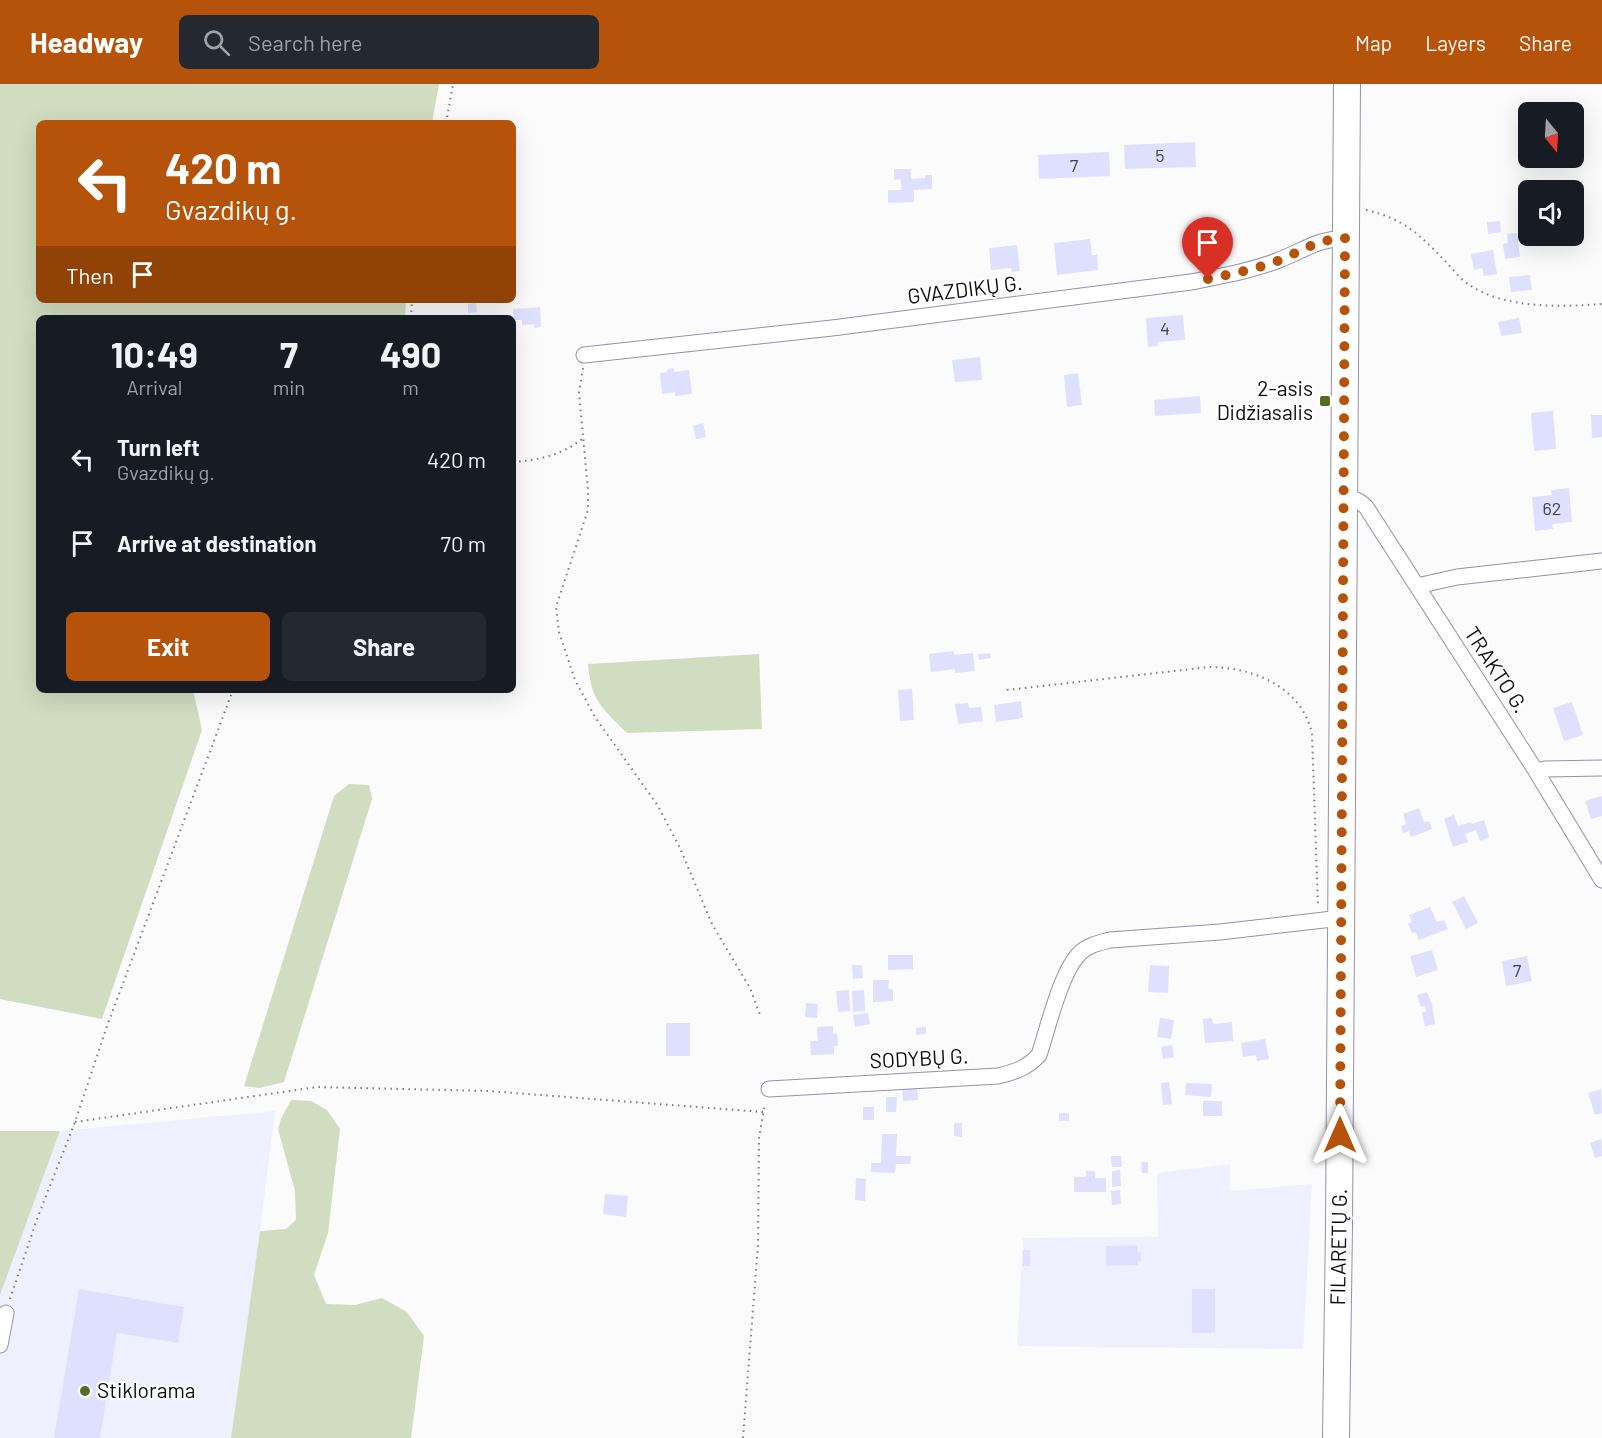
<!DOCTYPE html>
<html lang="en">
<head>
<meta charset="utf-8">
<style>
  body { margin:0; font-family:Barlow,sans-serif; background:#242831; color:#f1f3f6; height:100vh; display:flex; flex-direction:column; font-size:22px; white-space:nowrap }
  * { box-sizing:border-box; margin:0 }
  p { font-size:20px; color:#9ea1a6 }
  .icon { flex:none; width:33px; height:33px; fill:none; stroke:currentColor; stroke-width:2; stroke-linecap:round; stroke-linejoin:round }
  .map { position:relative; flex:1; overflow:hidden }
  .drawer { position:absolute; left:36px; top:231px; width:480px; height:378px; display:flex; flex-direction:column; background:#171b24; border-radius:9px; box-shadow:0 6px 24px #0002 }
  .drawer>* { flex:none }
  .top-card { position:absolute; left:36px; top:36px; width:480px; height:183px; border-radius:9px; box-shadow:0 6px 24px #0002; background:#b45309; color:#fff; overflow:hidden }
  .needle { width:39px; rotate:162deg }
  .tools { position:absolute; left:1518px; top:18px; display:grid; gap:12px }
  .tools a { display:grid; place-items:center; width:66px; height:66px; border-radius:9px; background:#171b24; box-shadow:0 6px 24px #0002; font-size:30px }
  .pin { position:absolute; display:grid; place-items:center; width:51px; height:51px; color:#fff; margin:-62px -26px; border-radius:50% 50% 50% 0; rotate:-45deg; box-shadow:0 0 6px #0007 }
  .pin .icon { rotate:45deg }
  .me { position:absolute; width:66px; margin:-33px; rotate:0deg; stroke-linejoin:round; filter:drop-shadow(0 0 4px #0008) }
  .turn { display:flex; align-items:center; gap:21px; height:126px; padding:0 30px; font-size:27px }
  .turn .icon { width:78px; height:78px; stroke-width:2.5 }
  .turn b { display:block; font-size:42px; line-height:51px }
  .then { display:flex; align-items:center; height:57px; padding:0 30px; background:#0003; gap:12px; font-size:22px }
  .eta { display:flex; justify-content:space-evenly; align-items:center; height:102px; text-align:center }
  .eta b { font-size:36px; font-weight:700; line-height:42px }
  .button { display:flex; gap:12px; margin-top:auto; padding:12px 30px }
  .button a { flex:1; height:69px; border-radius:9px; background:#b45309; color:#fff; font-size:24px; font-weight:700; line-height:69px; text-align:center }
  .button a+a { background:#242831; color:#f1f3f6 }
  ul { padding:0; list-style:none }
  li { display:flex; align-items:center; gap:18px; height:84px; padding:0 30px }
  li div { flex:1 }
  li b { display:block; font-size:22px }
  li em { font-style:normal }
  header { display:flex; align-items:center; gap:36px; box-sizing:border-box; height:84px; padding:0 30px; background:#b45309; color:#fff }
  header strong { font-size:28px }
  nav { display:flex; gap:33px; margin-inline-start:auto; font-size:21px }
  .search { width:420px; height:54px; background:#242831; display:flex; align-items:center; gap:15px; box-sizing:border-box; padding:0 21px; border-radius:9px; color:#9ea1a6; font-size:22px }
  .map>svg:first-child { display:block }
</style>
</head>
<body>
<header>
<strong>Headway</strong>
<div class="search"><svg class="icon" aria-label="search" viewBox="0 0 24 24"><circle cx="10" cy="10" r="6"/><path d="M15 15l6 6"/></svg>Search here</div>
<nav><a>Map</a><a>Layers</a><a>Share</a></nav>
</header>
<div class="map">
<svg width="1602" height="1354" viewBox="0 0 1602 1354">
  <rect width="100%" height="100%" fill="#fafbfa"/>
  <!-- built -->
  <path fill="#eff0fe" d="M275,1027L260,1147L231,1354H0V1211L60,1047Z
    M1230,1080V1107L1312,1100L1303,1265L1017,1262L1023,1154L1158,1153L1157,1089Z"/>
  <!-- green -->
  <path fill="#d0ddc0" d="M0,0H439L432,39H39V216H406L405,234H39V606H193L202,646L102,935L0,915Z
    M759,570L762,645L627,649C602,624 591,617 588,580Z
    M349,700L369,701L372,715L284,998L260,1004L244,1002L334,712Z
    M291,1016L311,1017L327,1026L340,1045L328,1149L314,1191L326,1220L355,1221L382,1214L407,1228L424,1252L411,1354H231L260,1147L286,1145L296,1136L295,1107L278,1045L281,1035Z
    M0,1047H60L0,1211Z"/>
  <!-- building -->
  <path fill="#dfe0fd" d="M1195,58L1196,83L1125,85L1124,61Z
    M1109,68L1110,92L1039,95L1038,71Z
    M894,85H911V95L925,94V91H932V105L914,106V118L888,119V106H901V95L894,96Z
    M1500,137L1501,148L1488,150L1487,138Z
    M1517,149L1520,173L1505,175L1503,160L1508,159L1507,150Z
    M1090,155L1092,171H1097L1098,186L1057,191L1054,159Z
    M1017,161L1020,187L1012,188L1011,184L991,186L989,164Z
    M1493,166L1497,190L1484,192L1482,184L1474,186L1471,170Z
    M1530,191L1532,206L1511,208L1509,193Z
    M476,219L477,228L468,229V220Z
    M540,223L541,243L534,244V240L522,241V236H514L513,225Z
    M1183,231L1185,256L1158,258V262L1148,263L1146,234Z
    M1519,234L1522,249L1501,252L1498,238Z
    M980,273L982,296L955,298L952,276Z
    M674,284V288L689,286L692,310L675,312V308L662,310L660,289L667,288V285Z
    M1078,289L1082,321L1067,323L1064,291Z
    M1200,312L1201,329L1155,332L1154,316Z
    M1553,327L1556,365L1534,367L1531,329Z
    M1591,331H1602V353L1592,354Z
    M703,339L706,353L696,355L693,342Z
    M1569,404L1572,438L1552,440L1553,445L1535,447L1532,413L1552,411L1551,406Z
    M954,567V571L973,569L975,587L955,589V585L931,588L929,570Z
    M990,569L991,574L979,576L978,570Z
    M912,605L914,636L900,637L898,606Z
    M1021,617L1023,634L996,638L994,621Z
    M1572,618L1583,651L1564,657L1553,624Z
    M968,619L969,624L981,623L983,637L958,640L955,620Z
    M1602,712V732L1591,735L1585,717Z
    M1419,724L1424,738L1429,737L1432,745L1411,753L1409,747L1403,749L1401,742L1406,740L1403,730Z
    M1454,731L1458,742L1471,738L1472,740L1484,736L1489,753L1480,757L1476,746L1465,750L1468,758L1453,763L1444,735Z
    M1464,812L1478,839L1466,845L1452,818Z
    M1430,823L1437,838L1444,836L1448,845L1419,856L1416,848L1412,849L1408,840L1412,838L1409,831Z
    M1432,866L1438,886L1416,893L1410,872Z
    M888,871H913V885L888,886Z
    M1527,872L1532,897L1506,902L1502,877Z
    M852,881H862L863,894L853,895Z
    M1150,881L1169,882L1168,909L1148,908Z
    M873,896H889L888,905H893V917L873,918Z
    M849,906L850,927L838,928L836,907Z
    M864,906L865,927L853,928L852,907Z
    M1427,908L1432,920L1435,940L1425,942L1422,929L1426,927L1425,922L1421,923L1417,911Z
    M806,919L818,920L817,934L805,933Z
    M868,929L870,940L855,943L853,931Z
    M1160,934L1174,936L1171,955L1157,953Z
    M1212,934L1213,940L1232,938L1233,957L1205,959L1203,935Z
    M666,939H690V972H666Z
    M833,942V950L837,949L838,962H834V970L811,971L810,957H818L817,943Z
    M926,943V950L916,951V944Z
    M1265,955L1269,975L1257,977L1256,971L1243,973L1241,959Z
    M1172,961L1174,973L1163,975L1161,963Z
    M1169,998L1172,1020L1163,1021L1161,999Z
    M1186,999L1212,1000L1211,1013L1185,1011Z
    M917,1001L918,1016L903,1017L902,1002Z
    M1601,1005L1602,1029L1595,1031L1588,1009Z
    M886,1013H897L896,1028H886Z
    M1203,1017H1222V1032H1203Z
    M863,1023H874V1036H863Z
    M1059,1029H1069V1037H1059Z
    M954,1039H962V1053L954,1052Z
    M882,1050H897L896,1072H911L910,1080H896L895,1089L871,1088V1079H881Z
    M1601,1055L1602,1072L1595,1074L1590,1059Z
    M1111,1072H1121L1122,1083H1112Z
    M1141,1078H1148V1089H1142Z
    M1120,1086L1121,1102L1112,1103V1087Z
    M1086,1087H1095V1094H1106V1108H1074V1093H1086Z
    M856,1094L866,1095L865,1117L855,1116Z
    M1120,1106L1121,1120L1112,1121L1111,1107Z
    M605,1110L628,1112L626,1133L603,1130Z
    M1137,1161L1138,1168H1141V1177H1138V1181L1106,1182V1162Z
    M1023,1166H1030V1182H1023Z
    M79,1205L184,1223L178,1259L117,1249L100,1354H54Z
    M1192,1205H1215V1249H1192Z"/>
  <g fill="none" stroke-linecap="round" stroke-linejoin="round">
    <!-- street casing -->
    <g stroke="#9192ab" stroke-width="17">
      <path id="street" d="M584,271L832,244L1191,198C1221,192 1251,187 1279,176C1305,166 1315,156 1345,154
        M1344,414C1354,414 1359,416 1366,423L1536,687L1602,796
        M1417,502L1457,493L1602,477
        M1536,687L1545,685L1602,684
        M769,1005L998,992C1015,988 1027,984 1039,971C1048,944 1061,887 1080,869C1088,861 1099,859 1110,856L1220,848L1341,834
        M0,1261L6,1229"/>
    </g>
    <!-- primary casing -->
    <g stroke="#9192ab" stroke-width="28">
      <path id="primary" d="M1336,1354L1339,1142L1347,0"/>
    </g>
    <!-- path -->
    <path stroke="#7a7a7f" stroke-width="2" stroke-dasharray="1.5 4.5" stroke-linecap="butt" d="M446,39L453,0
      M1366,126C1404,135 1418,149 1445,177C1452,184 1459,194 1468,200C1504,225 1560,223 1602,220
      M411,234L412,216
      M583,284L579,309L588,406V426L556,523L559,548L575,596L595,633L658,722L680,764L712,840L750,904L760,931
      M513,378C539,376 563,371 583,354
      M1007,606L1209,583C1253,583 1302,603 1312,650L1318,823
      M75,1038L317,1003L488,1007L763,1028
      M10,1215L37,1135L75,1038L107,942L233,606
      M743,1354L758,1161L759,1053L765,1020"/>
    <!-- street -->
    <use href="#street" stroke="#fff" stroke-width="15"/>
    <!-- primary -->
    <use href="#primary" stroke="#fff" stroke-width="26"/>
  </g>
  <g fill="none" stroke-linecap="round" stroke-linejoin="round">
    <!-- route -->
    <path stroke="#b45309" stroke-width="10" stroke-dasharray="0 18" d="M1208,195C1232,190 1257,185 1280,176C1306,165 1316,156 1345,154L1340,1051"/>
  </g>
  <!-- markers -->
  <g fill="#536e21" stroke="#fff" stroke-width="2">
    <rect x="1319" y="311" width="12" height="12" rx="3"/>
    <circle cx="85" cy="1307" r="6"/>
  </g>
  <g text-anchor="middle" stroke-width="4.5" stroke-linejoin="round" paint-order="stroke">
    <!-- number labels -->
    <g font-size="18" fill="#3f404e">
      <text x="1160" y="78">5</text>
      <text x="1074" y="88">7</text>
      <text x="1165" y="251">4</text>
      <text x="1552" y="431">62</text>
      <text x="1517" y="893">7</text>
    </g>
    <!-- street labels -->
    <g font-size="21" fill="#0a0a13" stroke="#fff">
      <text transform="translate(965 206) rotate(-7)" y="7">GVAZDIKŲ G.</text>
      <text transform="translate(1496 586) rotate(57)" y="7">TRAKTO G.</text>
      <text transform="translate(919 975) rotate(-3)" y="7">SODYBŲ G.</text>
      <text transform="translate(1339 1163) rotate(-89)" y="7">FILARETŲ G.</text>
    </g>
    <!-- poi labels -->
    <g font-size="21" fill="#0a0a13" stroke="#fff" text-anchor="end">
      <text x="1313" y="312">2-asis<tspan x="1313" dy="24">Didžiasalis</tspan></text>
      <text x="97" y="1314" text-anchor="start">Stiklorama</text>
    </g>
  </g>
</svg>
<div class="tools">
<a><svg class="needle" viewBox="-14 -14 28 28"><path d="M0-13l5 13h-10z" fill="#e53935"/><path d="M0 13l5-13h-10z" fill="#9ea1a6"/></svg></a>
<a><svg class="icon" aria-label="sound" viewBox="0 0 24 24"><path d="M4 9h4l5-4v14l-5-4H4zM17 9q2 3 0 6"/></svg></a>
</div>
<div class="pin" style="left:1208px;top:195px;background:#d93025"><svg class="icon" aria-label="arrive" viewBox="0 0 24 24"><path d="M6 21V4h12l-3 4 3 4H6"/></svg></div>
<svg class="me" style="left:1340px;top:1051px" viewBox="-20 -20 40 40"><path d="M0-17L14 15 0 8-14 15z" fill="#b45309" stroke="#fff" stroke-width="4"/></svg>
<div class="top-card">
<div class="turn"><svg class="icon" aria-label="left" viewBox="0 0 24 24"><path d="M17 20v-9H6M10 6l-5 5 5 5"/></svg><div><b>420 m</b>Gvazdikų g.</div></div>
<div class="then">Then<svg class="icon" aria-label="arrive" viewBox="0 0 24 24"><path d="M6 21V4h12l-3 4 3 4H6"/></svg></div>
</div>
<section class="drawer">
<div class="eta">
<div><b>10:49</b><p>Arrival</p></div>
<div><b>7</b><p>min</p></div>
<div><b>490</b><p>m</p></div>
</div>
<ul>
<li><svg class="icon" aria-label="left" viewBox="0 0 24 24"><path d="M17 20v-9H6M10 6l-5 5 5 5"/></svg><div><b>Turn left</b><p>Gvazdikų g.</p></div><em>420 m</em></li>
<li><svg class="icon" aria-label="arrive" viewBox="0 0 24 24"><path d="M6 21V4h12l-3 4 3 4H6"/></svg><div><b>Arrive at destination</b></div><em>70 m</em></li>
</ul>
<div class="button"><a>Exit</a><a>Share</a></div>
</section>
</div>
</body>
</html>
